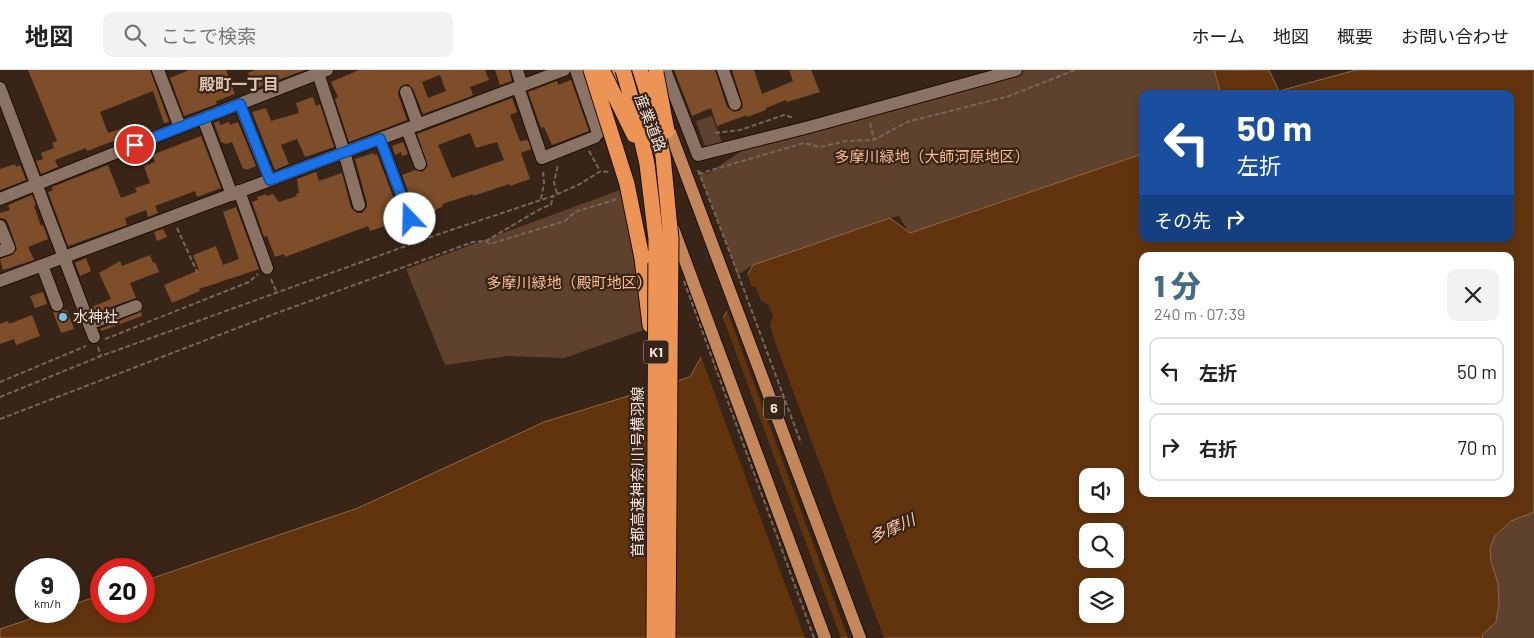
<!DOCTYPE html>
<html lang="ja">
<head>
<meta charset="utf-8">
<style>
  body { margin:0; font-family:Barlow,"Noto Sans JP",sans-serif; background:#f2f2f2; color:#222; height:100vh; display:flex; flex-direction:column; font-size:19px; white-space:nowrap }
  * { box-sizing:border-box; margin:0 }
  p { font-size:16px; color:#767676 }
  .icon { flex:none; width:28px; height:28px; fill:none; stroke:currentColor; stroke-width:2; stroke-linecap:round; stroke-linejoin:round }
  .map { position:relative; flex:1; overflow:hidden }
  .drawer { position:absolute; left:1139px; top:182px; width:375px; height:245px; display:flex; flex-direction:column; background:#fff; border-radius:10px; box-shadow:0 2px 8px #0003 }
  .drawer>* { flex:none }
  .hud { position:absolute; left:1139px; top:20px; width:375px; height:152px; border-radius:10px; box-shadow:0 2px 8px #0003; background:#1a4fa0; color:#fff; overflow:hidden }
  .buttons { position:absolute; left:1079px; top:398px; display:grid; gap:10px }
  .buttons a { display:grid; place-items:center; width:45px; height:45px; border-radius:10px; background:#fff; box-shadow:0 2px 8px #0003; font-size:25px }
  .speed { position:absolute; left:15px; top:488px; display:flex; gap:10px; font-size:25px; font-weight:700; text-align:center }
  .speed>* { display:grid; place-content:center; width:65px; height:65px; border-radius:50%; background:#fff; box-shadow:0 2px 8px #0003; line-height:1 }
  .speed small { font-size:12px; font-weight:400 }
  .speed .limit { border:8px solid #d22; background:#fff; color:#111 }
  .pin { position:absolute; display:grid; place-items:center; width:42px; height:42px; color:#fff; margin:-21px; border:2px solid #fff; border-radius:50%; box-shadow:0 1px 5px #0007 }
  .me { position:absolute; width:55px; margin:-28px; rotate:339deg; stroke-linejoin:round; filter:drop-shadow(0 0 4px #0008) }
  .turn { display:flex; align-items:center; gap:18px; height:105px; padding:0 15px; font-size:22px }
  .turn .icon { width:65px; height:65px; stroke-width:2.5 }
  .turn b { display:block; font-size:35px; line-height:42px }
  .then { display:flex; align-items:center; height:48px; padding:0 15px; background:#0003; gap:10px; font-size:19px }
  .round { display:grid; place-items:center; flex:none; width:52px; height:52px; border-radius:10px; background:#f2f2f2 }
  .headline { display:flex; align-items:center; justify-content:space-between; height:85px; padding:0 15px }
  h1 { font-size:30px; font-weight:800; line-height:38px; color:#446a80 }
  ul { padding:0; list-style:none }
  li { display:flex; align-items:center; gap:15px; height:68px; margin:0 10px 8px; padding:0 5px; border:2px solid #e0e0e0; border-radius:10px }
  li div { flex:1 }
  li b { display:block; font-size:19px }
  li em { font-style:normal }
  header { display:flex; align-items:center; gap:30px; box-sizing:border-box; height:70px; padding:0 25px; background:#fff; border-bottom:1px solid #e0e0e0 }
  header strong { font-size:24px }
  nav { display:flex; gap:28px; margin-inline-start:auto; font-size:18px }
  .search { width:350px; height:45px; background:#f2f2f2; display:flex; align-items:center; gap:12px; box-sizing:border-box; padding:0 18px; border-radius:10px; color:#767676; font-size:19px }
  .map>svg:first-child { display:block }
</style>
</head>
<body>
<header>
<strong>地図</strong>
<div class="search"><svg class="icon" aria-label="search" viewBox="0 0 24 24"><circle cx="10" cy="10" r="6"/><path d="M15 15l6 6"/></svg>ここで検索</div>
<nav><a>ホーム</a><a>地図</a><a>概要</a><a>お問い合わせ</a></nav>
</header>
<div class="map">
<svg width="1534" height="568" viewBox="0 0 1534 568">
  <rect width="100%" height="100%" fill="#382518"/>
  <!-- green -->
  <path fill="#5f422e" d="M1008,0H1214L1221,24H1142V84L909,163L899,146L890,148L753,195L738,204L698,100L707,104L765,65Z
    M712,46L725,81L708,85L696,51Z
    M628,117L644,260L564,288L508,286L445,295L406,199Z
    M1534,442V568H1482L1483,564L1496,552L1499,533L1498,513L1491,492L1490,478L1495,466L1511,451Z"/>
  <!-- water -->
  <path fill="#62340e" stroke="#8d694c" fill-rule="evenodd" d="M1214,0H1269L1279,21L1356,0H1534V442L1511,451L1495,466L1490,478L1491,492L1498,513L1499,533L1496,552L1483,564L1482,568H0V559L54,541H69V536L101,525V541H144V511L358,438L544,352L690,307L753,195L890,148L910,163L1142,84V169H1510V24H1221ZM1142,186H1510V424H1142ZM1088,406H1115V434H1088ZM1088,461H1115V489H1088ZM1088,516H1115V544H1088Z"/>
  <!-- pier -->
  <path fill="#382518" d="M746,201L752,217H756L760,229L769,236L773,246L770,256L774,269L884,568H848L726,238Z
    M722,245L841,568H805L700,284Z"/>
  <!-- building -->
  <path fill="#7e4e2a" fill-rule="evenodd" d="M28,0H150L169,52L164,53L153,21L100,42L108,63L135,54L140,64L117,73L116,70L87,81L86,78L55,90L58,97L41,104L36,91L43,89L41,83L54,78L52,73L57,71Z
    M189,0H226L235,24L216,31L217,34L184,46L170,8Z
    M255,0H305L256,18L255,15H253L248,3Z
    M359,0H485L489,10L470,17L473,25L469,27L423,44L413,19L408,14L403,15L400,17L398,24L407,50L349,72L335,29L338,27L331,12ZM440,5L446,21L428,28L422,12Z
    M495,0H509L512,11L500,15Z
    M674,0H715L727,37L734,42L741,40L743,35L732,0H754L762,24L793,11L789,0H811L820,22L787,32L786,30L766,38V40L747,47V45L717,56L711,38L692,46Z
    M571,10L589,61L552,75L544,57L541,58L528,22L557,11L558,15Z
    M313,27L316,36L320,34L334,77L305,87L297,69L281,75L289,94L275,100L252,42L266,38L271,51L299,43L296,33Z
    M512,28L517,42L510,45L520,71L528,70L531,79L521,83L530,109L510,116L509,114L473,126V124L442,134L443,136L434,141L417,146L402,105L415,100L422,102L428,96L417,64ZM470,63L476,78L497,72L504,90L452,108L438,75Z
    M219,51L220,55L229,52L230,55L238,52L256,96L246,100L245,98L243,99L232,72L226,74L221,72L214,53Z
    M201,66L221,118L197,127L195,121L155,136L158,143L148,147L146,140L125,148L127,155L68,176L48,122L53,120L52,117L108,95L121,128L137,122L135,118L150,113L144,96L155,92L152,85Z
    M403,72L408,84L402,86L401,82L395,85L392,76Z
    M374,83V85L377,84L402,150L370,161L368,156L285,187L284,184L275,187L267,166L264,167L252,132L258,130L257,127L266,124L267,126L273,124L279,132L297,126L296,124L299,123L297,109L316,102L319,111L342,103L351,138L357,143H362L367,137V133L355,89Z
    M15,94L16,97L20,95L26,110L0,120V99Z
    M32,125L36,135L34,136L41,156L43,155L48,169L28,177L34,190L3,200L0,189L12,185L17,179L8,153L5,149L0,148V143L10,140L8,135Z
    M236,137L259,199L199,219L200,221L172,233L164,215L199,200L193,185L216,176L223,195L239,189L223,142Z
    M163,159L167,167L157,171L154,162Z
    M150,185L153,193L155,192L159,202L130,213L136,228L94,243L92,237L111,229L99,203L120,191L122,196Z
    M86,188L91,201L80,206L75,193Z
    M43,222L47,234L35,238L30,226Z
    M64,239L65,241L67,240L74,259L61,263L53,242L59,243Z
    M141,242L142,246L101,261L100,259Z
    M32,245L40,266L16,275L14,269L0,274V254L8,251L9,254Z"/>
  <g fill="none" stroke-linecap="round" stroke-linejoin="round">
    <!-- minor casing -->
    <g stroke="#1f0e03" stroke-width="14">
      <path id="minor" d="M158,0L180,57
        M317,0L344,82L359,135
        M517,0L522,16
        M665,0L698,85L809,57L1016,0
        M723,0L735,34
        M518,17L542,88L595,67L598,63L576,0
        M0,18L94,267
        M406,22L418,55
        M240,35L270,110
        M203,48L232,125
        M407,59L420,94
        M380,69L410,149
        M239,121L267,198
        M0,129L180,57L327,0
        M0,156L9,178L0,181
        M42,195L57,235
        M0,211L564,0
        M89,254L136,236"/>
    </g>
    <!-- major casing -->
    <g stroke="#1f0e03" stroke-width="14">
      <path id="major" d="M612,0L626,34
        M666,51L860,568
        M673,158L825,568"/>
    </g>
    <!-- highway casing -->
    <g stroke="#1f0e03" stroke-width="17">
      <path id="highway" d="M642,188L650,255"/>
    </g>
    <!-- path -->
    <path stroke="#77665b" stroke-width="2" stroke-dasharray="5 2.5" stroke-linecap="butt" d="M870,53L874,70
      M715,63L740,60L784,45L794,48
      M589,81L600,101
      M698,104L804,73L820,77L846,71L874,70L907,52L1009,26L1075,0
      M557,123L554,113L558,94
      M541,129L544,113L543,100
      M177,158L198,204
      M414,160L419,172
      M486,171L490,174L565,151L575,142L617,129
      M738,204L801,373
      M271,209L277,223
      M105,269L249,212L258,204
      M98,277L101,286
      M0,312L86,276
      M0,327L101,286L442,163L553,126L578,115L601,101L609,102
      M0,349L274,244L473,172L486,171L542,138L551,135L553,126"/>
    <!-- minor -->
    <use href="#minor" stroke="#8a7364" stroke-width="12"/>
    <!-- major -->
    <use href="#major" stroke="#c4875b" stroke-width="12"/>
    <!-- highway -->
    <use href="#highway" stroke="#eb9455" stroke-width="15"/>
    <!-- highway-bridge casing -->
    <g stroke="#1f0e03" stroke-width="17" stroke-linecap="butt">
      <path id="highway-bridge" d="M591,0L627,114L642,188
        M602,0L634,65
        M623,0L635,41L647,94L656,169L654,568
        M640,0L653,41L663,86L671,169L668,568
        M656,3L667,61"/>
    </g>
    <!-- path-bridge -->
    <path stroke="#77665b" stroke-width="2" stroke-dasharray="5 2.5" stroke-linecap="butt" d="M698,100L738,204
      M684,211L814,568"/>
    <!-- highway-bridge -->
    <use href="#highway-bridge" stroke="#eb9455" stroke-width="15"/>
  </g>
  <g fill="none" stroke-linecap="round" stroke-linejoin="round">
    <!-- route casing -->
    <g stroke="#114b97" stroke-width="12">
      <path id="route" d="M135,75L240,34L270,110L380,69L410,149"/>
    </g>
    <!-- route -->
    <use href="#route" stroke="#1a73e8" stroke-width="9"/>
  </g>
  <!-- markers -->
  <circle fill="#6dc2f3" stroke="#382518" stroke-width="2" cx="63" cy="247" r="5"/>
  <g text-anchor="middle" stroke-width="4.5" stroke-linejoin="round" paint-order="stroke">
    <!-- shield labels -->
    <g fill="#382518" stroke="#baaba1" stroke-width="1">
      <rect x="643.5" y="270.5" width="25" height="23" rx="4"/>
      <rect x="764" y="326.5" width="20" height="23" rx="4"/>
    </g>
    <g font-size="14" font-weight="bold" fill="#f1e4dc">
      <text x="656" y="287">K1</text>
      <text x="774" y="343">6</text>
    </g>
    <!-- street labels -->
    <g font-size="15" fill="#f1e4dc" stroke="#382518">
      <text transform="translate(650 53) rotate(69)" y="5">産業道路</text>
      <text transform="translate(638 402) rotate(-90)" y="5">首都高速神奈川1号横羽線</text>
    </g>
    <!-- park labels -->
    <g font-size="15" fill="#f7ba91" stroke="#382518">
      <text x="932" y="92">多摩川緑地（大師河原地区）</text>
      <text x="569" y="218">多摩川緑地（殿町地区）</text>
    </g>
    <!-- poi labels -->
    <g font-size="15" fill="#f1e4dc" stroke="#382518" text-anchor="start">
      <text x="73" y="252">水神社</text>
    </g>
    <!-- neighbourhood labels -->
    <g font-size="16" font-weight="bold" fill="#dec5b4" stroke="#382518">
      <text x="239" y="20">殿町一丁目</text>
    </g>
    <!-- water labels -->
    <g font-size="16" font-style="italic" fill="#f7c8a9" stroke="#382518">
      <text transform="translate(892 458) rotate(-24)" y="6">多摩川</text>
    </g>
  </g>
</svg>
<div class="buttons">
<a><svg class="icon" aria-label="sound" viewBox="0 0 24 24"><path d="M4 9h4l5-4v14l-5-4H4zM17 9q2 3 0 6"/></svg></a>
<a><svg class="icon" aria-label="search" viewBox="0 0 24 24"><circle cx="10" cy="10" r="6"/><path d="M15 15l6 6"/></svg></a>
<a><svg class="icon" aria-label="layers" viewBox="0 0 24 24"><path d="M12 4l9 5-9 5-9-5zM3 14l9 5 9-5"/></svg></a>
</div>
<div class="speed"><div>9<small>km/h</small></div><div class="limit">20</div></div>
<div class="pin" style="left:135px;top:75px;background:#d93025"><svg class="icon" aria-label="arrive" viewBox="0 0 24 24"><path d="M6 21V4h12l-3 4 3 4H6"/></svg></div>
<svg class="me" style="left:410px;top:149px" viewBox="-20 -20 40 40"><circle r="19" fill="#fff"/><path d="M0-13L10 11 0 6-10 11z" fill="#1a73e8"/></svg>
<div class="hud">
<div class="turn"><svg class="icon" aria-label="left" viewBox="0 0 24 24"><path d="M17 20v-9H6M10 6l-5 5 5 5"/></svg><div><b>50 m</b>左折</div></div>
<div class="then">その先<svg class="icon" aria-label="right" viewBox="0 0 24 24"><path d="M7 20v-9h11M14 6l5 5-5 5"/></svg></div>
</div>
<section class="drawer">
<div class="headline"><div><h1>1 分</h1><p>240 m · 07:39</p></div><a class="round"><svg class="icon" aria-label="close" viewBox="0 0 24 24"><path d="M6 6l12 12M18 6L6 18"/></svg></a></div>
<ul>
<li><svg class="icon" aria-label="left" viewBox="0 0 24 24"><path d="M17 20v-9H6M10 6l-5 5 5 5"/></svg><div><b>左折</b></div><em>50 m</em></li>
<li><svg class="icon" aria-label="right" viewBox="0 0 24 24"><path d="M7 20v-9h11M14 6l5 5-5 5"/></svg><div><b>右折</b></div><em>70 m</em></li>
</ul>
</section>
</div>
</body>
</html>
